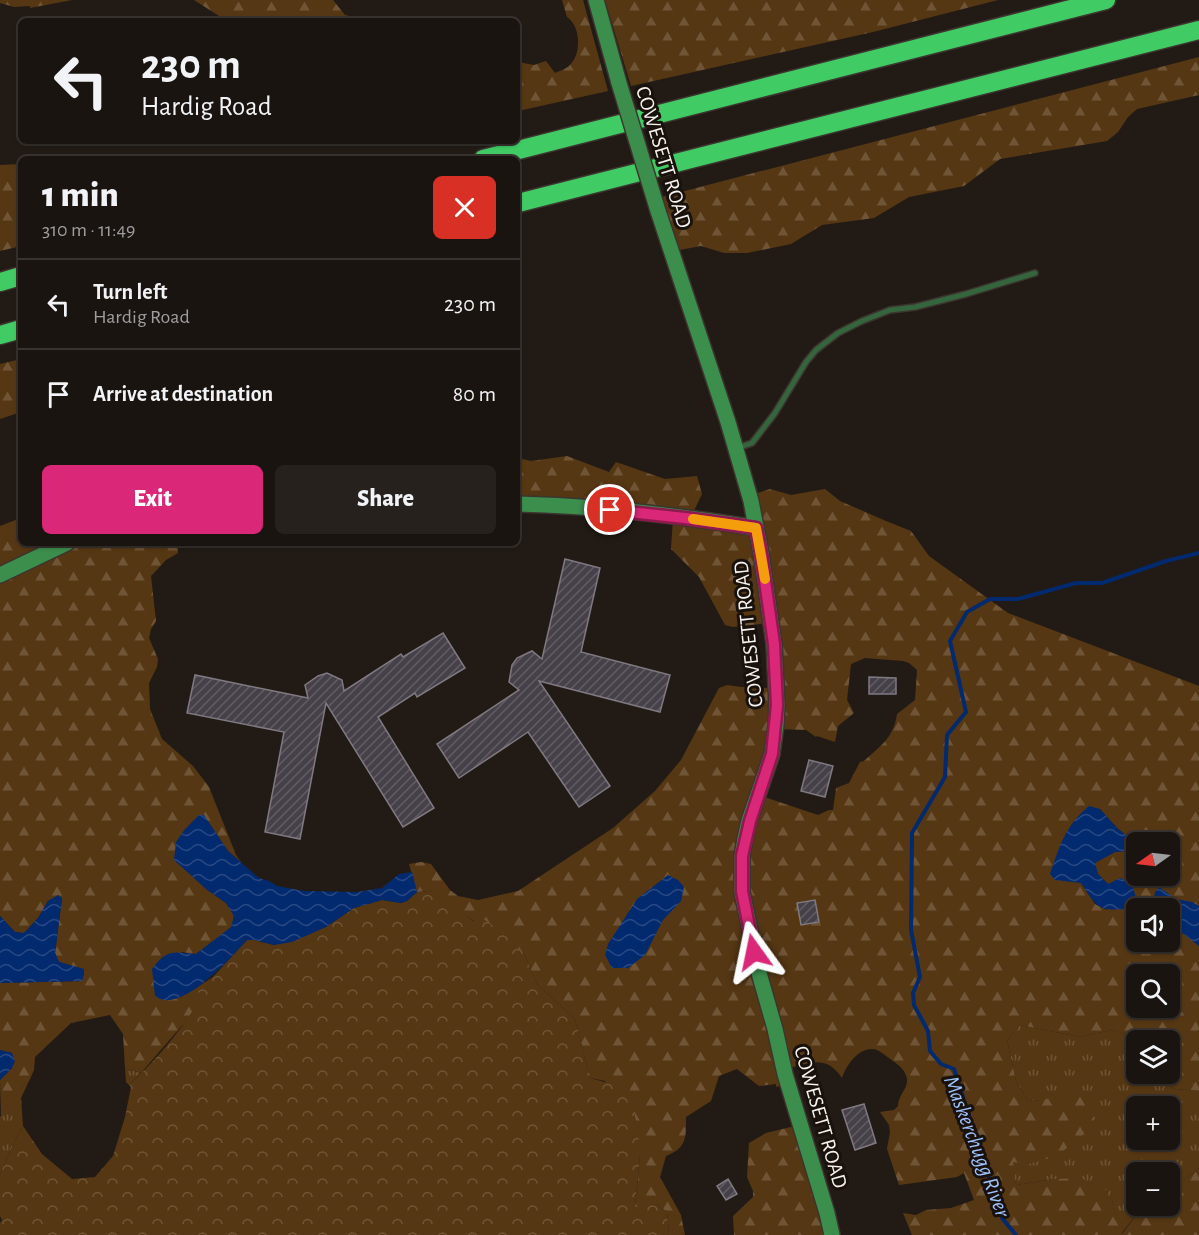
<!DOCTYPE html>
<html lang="en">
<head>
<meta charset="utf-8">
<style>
  body { margin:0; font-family:"Alegreya Sans",sans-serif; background:#27211e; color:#f1f3f6; height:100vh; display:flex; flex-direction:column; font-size:22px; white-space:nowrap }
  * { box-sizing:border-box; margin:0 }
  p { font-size:20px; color:#9f9e9f }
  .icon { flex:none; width:33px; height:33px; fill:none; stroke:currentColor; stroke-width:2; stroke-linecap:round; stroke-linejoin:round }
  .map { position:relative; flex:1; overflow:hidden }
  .panel { position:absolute; left:18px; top:156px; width:502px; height:390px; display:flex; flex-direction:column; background:#1a1410; border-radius:9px; box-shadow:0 2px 4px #0004,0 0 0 2px #383330 }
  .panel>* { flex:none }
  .guide { position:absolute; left:18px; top:18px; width:502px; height:126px; border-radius:9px; box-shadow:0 2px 4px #0004,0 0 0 2px #383330; background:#1a1410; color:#f1f3f6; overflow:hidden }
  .needle { width:39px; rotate:256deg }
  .buttons { position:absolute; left:1126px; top:832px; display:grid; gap:12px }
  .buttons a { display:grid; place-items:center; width:54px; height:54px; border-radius:9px; background:#1a1410; box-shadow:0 2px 4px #0004,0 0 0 2px #383330; font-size:30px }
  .pin { position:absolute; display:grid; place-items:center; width:51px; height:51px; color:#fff; margin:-26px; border:3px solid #fff; border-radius:50%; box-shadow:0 2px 6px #0007 }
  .me { position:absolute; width:66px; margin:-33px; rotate:348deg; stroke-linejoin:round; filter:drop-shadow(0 0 4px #0008) }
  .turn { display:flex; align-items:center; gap:21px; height:126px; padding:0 24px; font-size:27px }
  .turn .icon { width:78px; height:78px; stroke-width:2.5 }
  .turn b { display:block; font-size:42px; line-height:51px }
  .round { display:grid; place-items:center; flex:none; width:63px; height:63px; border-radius:9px; background:#27211e }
  .headline { display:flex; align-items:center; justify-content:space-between; height:102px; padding:0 24px }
  h1 { font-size:36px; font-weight:800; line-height:45px }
  .cta { display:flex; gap:12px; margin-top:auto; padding:12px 24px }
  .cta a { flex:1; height:69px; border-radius:9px; background:#db2777; color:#fff; font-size:24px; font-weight:800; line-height:69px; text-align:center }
  .cta a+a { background:#27211e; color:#f1f3f6 }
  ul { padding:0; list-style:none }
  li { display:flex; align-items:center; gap:18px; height:90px; padding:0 24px; border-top:2px solid #383330 }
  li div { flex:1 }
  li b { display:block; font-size:22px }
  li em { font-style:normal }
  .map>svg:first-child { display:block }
</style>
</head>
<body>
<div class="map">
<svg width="1199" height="1235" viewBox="0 0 1199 1235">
  <defs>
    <pattern id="grass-tufts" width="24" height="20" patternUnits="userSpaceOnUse" patternTransform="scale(1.5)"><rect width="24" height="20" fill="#563713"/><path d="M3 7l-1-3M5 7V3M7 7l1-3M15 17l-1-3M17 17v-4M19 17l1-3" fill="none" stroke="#6f5436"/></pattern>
    <pattern id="forest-firs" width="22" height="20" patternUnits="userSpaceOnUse" patternTransform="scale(1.5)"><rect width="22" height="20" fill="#563713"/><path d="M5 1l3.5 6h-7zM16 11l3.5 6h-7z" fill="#6f5436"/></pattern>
    <pattern id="park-crowns" width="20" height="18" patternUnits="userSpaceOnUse" patternTransform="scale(1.5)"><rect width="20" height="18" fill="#563713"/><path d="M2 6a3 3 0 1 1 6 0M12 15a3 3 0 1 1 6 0" fill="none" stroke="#6f5436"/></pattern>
    <pattern id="water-waves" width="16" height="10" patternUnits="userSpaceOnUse" patternTransform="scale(1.5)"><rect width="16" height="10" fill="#022a6e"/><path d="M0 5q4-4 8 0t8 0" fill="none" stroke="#284983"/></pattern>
    <pattern id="building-hatch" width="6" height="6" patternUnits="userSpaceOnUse" patternTransform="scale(1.5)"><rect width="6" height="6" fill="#464149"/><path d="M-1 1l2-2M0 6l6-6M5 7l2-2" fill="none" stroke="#615d64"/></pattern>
  </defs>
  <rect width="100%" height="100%" fill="#221b15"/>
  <!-- grass -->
  <path fill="url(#grass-tufts)" fill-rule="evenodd" d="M1020,1025L1080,1037L1111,1030L1136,1037L1138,1041L1137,1074H1152L1154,1077L1175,1089L1199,1091V1169L1170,1190V1173H1137V1206H1143L1121,1234L1112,1200L1054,1179L1016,1185L1012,1162L1041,1100L1028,1101L1016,1081L1007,1040ZM1137,1107H1170V1140H1137Z
    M125,1068L141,1073L129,1085L126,1082Z
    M29,1081L21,1098L23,1126L17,1136L0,1174V1117L23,1086Z"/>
  <!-- forest -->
  <path fill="url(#forest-firs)" fill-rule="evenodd" d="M0,0H72L30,8V6L14,7L0,3Z
    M194,0H333L345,15L372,21L396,17L401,21H227Z
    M562,0H583L608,91L518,111V62L534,65L546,61L555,73C559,71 566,69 569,66C582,55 581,26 567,17Z
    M605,0H998L873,32L631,86Z
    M1199,57V95L1137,109L1128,117L1118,132L1107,141L1000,159L964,186L909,197L874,218L822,225L791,244L747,253H724L701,246L674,251L658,198Z
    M21,164V246L0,251V165Z
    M21,359V412L0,419V364Z
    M567,456L609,472L616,462L665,479L697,476L702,494L690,519L745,527L753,518L748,496L770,489L791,495L825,489L840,501L886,521L911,531L929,556L1008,613L1199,686V906L1155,892L1153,909H1137V942L1162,948L1166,942H1170C1170,935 1171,932 1177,929L1199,946V1091L1175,1089L1154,1077L1152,1074H1170V1041H1138L1136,1037L1111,1030L1080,1037L1020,1025L1007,1040L1016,1081L1028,1101L1041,1100L1078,1093L1095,1118L1089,1130L1057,1156L1029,1164L1013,1162L1016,1185L1054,1179L1081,1178L1107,1191L1112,1200L1122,1234L1143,1206H1170V1190L1199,1169V1235H912L903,1213L916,1215L926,1210L951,1208L974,1200L964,1173L957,1177L899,1185L887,1149L890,1132L889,1125L880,1112L894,1110L898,1106C898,1095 908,1089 907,1079C906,1071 899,1065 893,1061C887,1057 879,1049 872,1049C857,1049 846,1066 842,1078C825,1053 810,1064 785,1069L787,1084L776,1087V1084L759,1086L737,1069L719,1076L711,1101L686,1117C686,1137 687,1148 666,1156L660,1177L681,1215L685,1235H669L667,1212L656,1204L635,1208L640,1155L605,1081L590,1078L575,1019L537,984L524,954L446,903L431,891L417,892L409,864L421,862L431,864L450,890L458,896L478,900L518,891L613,828L655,791L681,760L719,688L727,685L741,687L774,688L769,623L733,627L725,625L699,577L671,549L673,519L518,505V458L531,461ZM865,658L903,661L909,663L917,670L915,700L897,714C894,738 880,746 864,761L860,762L849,783L836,788L833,810H829L818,815L758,795L776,729L806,730L816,737L817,736L835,742L838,726L854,713L847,700L851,664ZM1100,809L1117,828L1137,844L1170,843V876H1137V859L1127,851L1115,852L1094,863L1098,874L1108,884L1107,910L1095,904L1081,883ZM1137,975H1170V1008H1137Z
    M21,518V543H178V553L166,560L151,576L156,621L151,629L149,638L158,659L157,667L149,683L150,709L162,739L193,766L209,787L236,855L241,862L228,851L203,815L206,889L226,903L234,915L232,927L196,954L181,952L179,998L196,988L202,997L192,1014L141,1073L125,1068L123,1034L110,1015L71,1023L35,1057L34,1070L29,1081L23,1086L1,1117L0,1080L12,1068V1053L0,1050V983L82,981L83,969L59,962L55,953L62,898L48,901L38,918L24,933L15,932L0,916V526Z
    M799,1125L831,1235H734L733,1216L753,1197V1191L747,1177L749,1143L766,1133Z"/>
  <!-- park -->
  <path fill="url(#park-crowns)" d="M431,891L473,921L485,920L505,934L524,954L537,984L575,1019L590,1078L630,1089L638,1132L640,1155L635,1207L656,1204L667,1212L669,1235H0V1223L2,1220L0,1216V1174L17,1136L23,1126L42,1154L72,1179L95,1177L113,1156L125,1117L131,1087L126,1082L129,1085C156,1060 183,1029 201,997L196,988L213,977L247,940H254L274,945L326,927L354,908L382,900L401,903L407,901L417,892Z"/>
  <!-- water -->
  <path fill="url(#water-waves)" d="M1089,806L1100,809L1117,828L1137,844V859L1127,851L1115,852L1095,863L1098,874L1108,884L1120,878L1132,883L1136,898L1129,909C1098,911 1098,909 1081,883L1055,880L1050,874C1060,845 1065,826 1089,806Z
    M199,815H204L228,851L259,878L269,881L277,886L304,891L357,892L382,888L399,874L412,872L417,892L407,901L401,903L382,900L354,908L326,927L292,942L274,945L254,940H247C230,958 191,1003 164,1000C162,1000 157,997 155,996L152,969C167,949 172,952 196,954L231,927L234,916L226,903L206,889L174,860L176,842L185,829Z
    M668,875L678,880L684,887L681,901L663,920L645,955L628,968H612L605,955L608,944L637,899Z
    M1159,887L1176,899L1192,902L1199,906V946L1177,929L1173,931L1170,936V909H1153L1155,892Z
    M58,895L62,898L55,953L59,962L84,969V975L82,981L0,983V916L15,932L24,933L38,918L48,901Z
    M0,1050L12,1053L15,1061L12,1068L0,1080Z"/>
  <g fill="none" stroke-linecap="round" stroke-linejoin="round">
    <!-- stream -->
    <path stroke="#022a6e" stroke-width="4" d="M1016,1235L1002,1218L954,1069L941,1064L930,1051L928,1031L914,1005L913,993L920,977L911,930L912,833L945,777L947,735L966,712L950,641L967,612L990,599H1018L1076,583H1102L1166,561L1199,553"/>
  </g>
  <!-- building -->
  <path fill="url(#building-hatch)" stroke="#7f7982" stroke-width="1.5" d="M565,559L600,568L581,652L670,675L660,712L539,681L610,786L579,807L528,732L459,778L437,744L519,690L509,682L512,665L517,658L532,651L542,659Z
    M443,633L465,668L417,697L415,693L378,717L434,808L403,827L326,703L300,839L265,832L284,732L187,713L195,675L308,698L305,685L318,676L327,673L342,680L344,691L401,654L403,657Z
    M869,677L896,678V694H869Z
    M809,760L833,766L825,797L801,791Z
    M815,900L819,922L801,925L797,903Z
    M864,1104L876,1143L855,1150L842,1110Z
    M728,1179L737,1194L726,1200L717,1186Z"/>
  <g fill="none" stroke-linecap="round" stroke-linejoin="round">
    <!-- lane casing -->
    <g stroke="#3c352f" stroke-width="8">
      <path id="lane" d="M737,448L752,443L775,413L806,362L816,350L838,333L862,321L890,310L915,307L966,294L1035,273"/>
    </g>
    <!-- secondary casing -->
    <g stroke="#3c352f" stroke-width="18">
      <path id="secondary" d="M596,0L619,83
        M658,211L728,422L751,501L761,553L774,644L777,705L776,725L772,754L749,821L745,839L742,856V892L759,973L775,1029L785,1074L827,1213L832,1235
        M518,504C597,506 677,515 756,528
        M0,575L67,543"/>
    </g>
    <!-- highway casing -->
    <g stroke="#3c352f" stroke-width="21">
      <path id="highway" d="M483,159L1106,0
        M518,203L1199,30
        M0,282L21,276
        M0,335L21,329"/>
    </g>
    <!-- lane -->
    <use href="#lane" stroke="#34653d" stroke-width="5"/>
    <!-- secondary -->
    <use href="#secondary" stroke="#3c8e4d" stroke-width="15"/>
    <!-- highway -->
    <use href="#highway" stroke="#40cb64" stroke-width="18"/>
    <!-- secondary-bridge casing -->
    <g stroke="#3c352f" stroke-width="18" stroke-linecap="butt">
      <path id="secondary-bridge" d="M619,83L658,211"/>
    </g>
    <!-- secondary-bridge -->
    <use href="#secondary-bridge" stroke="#3c8e4d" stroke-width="15"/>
  </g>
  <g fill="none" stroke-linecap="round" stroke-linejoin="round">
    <!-- route casing -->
    <g stroke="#8e194d" stroke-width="15">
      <path id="route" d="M610,510L685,518L756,528L761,553L774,644L777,705L772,754L750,821L742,856V891L754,952"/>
    </g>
    <!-- route -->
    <use href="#route" stroke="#db2777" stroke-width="10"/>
    <!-- slow -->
    <path stroke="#f59e0b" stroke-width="10" d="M693,519L756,528L765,579"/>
  </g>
  <g text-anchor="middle" stroke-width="6" stroke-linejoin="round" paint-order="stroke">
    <!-- street labels -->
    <g font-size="21" fill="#f7f3ee" stroke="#19120c">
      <text transform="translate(664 157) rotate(73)" y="7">COWESETT ROAD</text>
      <text transform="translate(748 634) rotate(-96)" y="7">COWESETT ROAD</text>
      <text transform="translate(821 1117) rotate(74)" y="7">COWESETT ROAD</text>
    </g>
    <!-- water labels -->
    <g font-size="22" font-style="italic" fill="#9ec2fe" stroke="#19120c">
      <text transform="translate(978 1146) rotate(69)" y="8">Maskerchugg River</text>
    </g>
  </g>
</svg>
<div class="buttons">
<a><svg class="needle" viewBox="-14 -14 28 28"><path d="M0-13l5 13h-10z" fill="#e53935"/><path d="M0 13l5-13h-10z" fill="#9f9e9f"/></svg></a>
<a><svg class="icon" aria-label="sound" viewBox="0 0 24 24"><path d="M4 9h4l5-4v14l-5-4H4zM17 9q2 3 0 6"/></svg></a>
<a><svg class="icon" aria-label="search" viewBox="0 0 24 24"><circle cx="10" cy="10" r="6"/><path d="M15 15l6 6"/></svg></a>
<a><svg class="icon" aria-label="layers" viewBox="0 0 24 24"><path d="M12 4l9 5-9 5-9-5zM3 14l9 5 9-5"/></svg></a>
<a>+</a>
<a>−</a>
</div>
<div class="pin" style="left:610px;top:510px;background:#d93025"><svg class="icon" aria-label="arrive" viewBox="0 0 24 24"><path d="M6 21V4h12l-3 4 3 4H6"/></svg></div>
<svg class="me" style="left:754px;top:952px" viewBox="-20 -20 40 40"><path d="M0-17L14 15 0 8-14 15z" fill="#db2777" stroke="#fff" stroke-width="4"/></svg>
<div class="guide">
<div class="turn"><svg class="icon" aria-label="left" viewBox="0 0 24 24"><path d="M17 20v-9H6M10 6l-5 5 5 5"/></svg><div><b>230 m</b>Hardig Road</div></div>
</div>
<section class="panel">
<div class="headline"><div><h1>1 min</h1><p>310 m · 11:49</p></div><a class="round" style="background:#d93025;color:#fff"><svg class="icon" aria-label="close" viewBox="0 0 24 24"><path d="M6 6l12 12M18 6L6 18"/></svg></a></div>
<ul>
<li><svg class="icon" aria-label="left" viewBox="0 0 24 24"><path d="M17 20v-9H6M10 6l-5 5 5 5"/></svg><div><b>Turn left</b><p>Hardig Road</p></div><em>230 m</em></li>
<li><svg class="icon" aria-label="arrive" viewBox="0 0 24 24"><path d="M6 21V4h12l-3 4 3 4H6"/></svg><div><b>Arrive at destination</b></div><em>80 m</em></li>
</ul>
<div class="cta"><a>Exit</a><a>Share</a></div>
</section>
</div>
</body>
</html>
